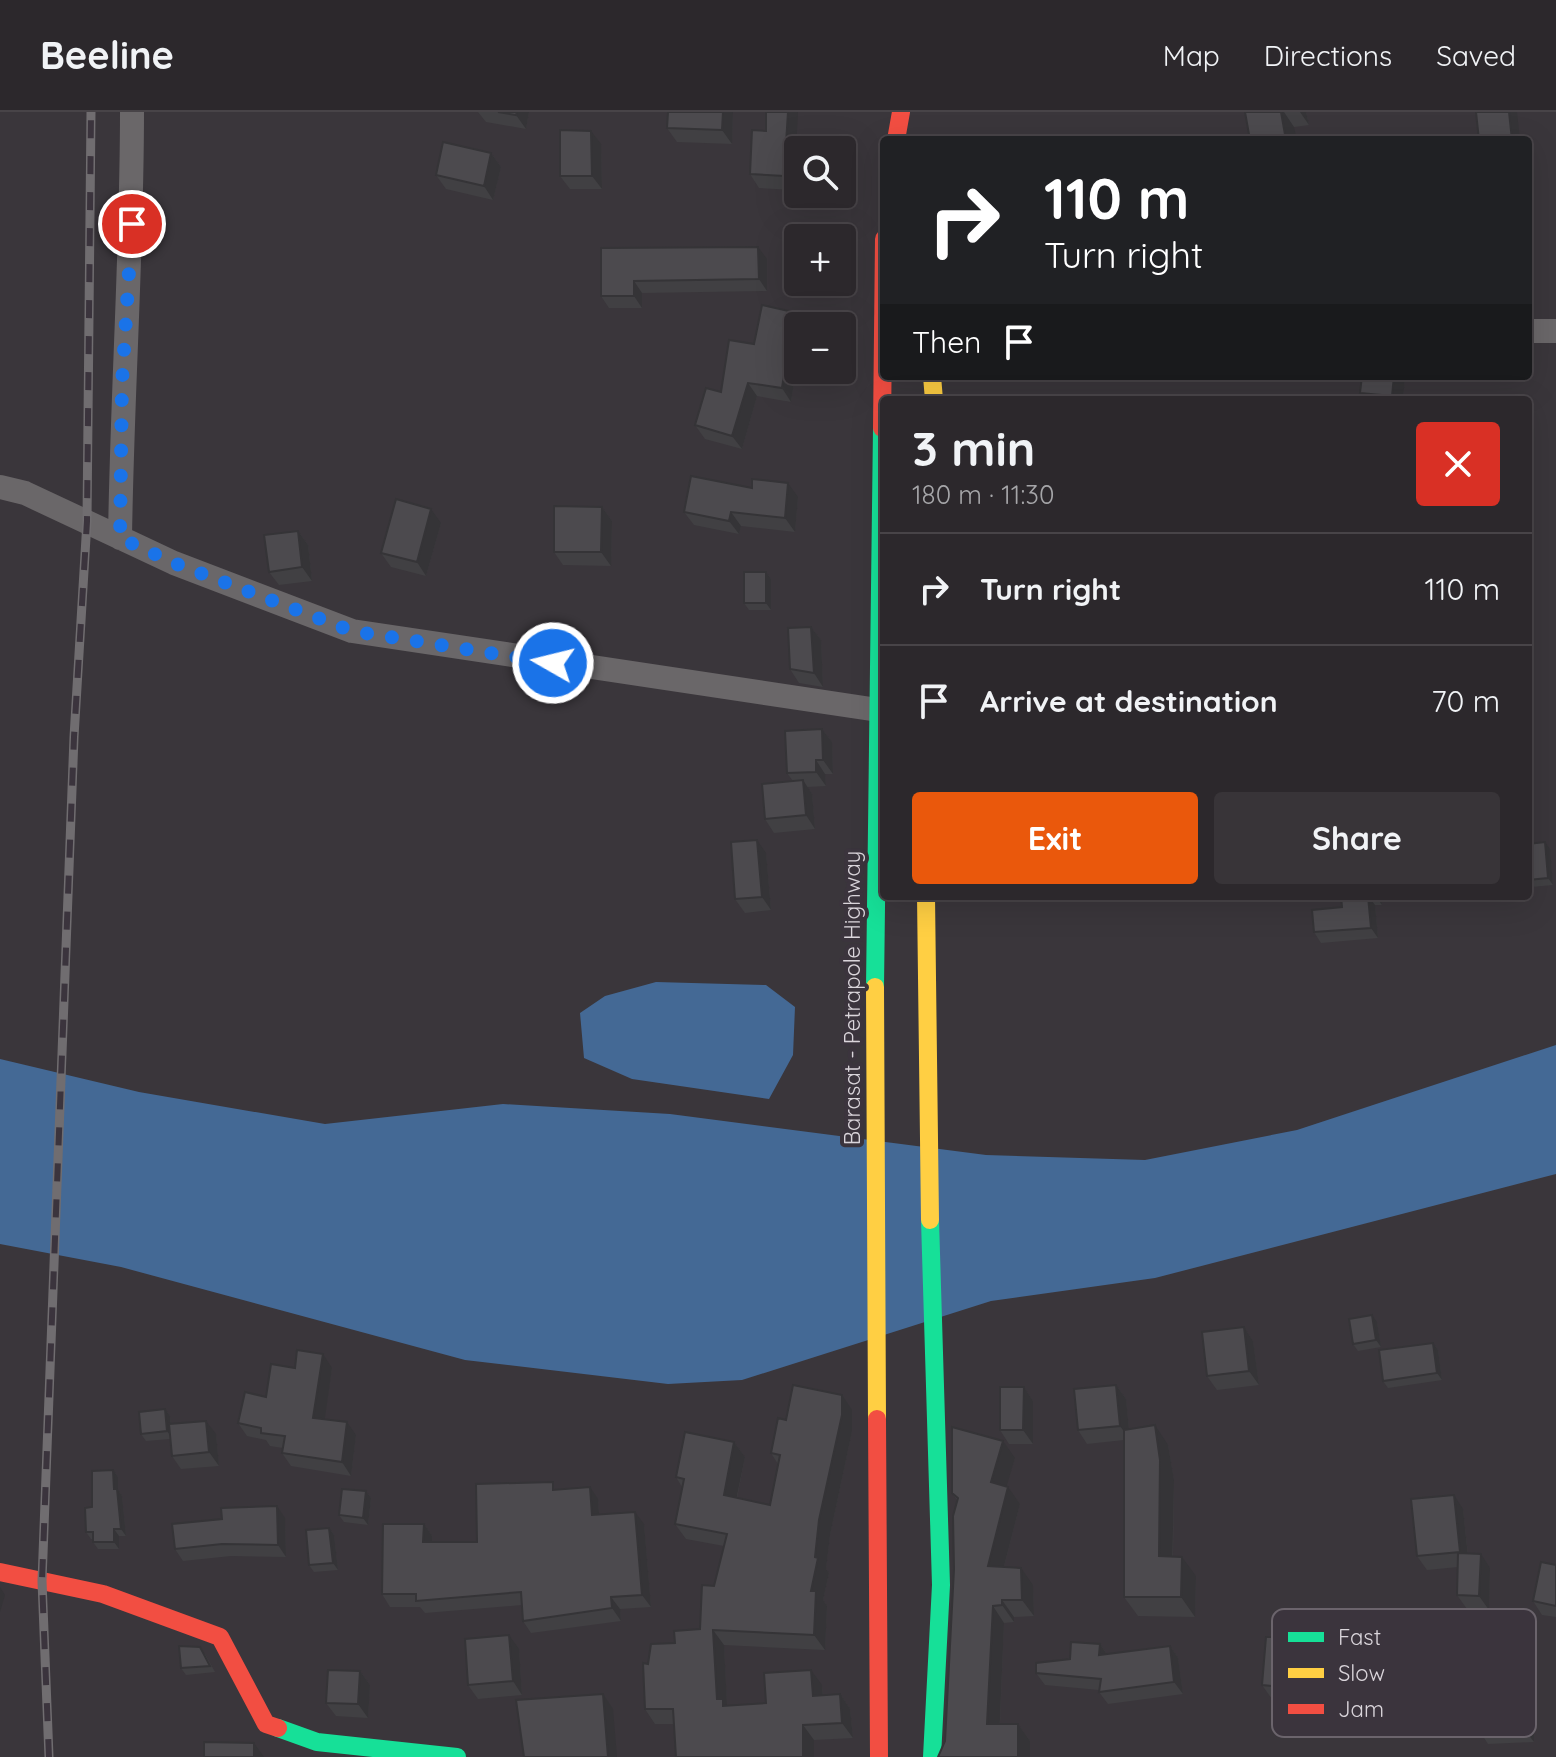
<!DOCTYPE html>
<html lang="en">
<head>
<meta charset="utf-8">
<style>
  body { margin:0; font-family:Quicksand,sans-serif; background:#383438; color:#f1f3f6; height:100vh; display:flex; flex-direction:column; font-size:30px; white-space:nowrap }
  * { box-sizing:border-box; margin:0 }
  p { font-size:26px; color:#a6a6a9 }
  .icon { flex:none; width:44px; height:44px; fill:none; stroke:currentColor; stroke-width:2; stroke-linecap:round; stroke-linejoin:round }
  .map { position:relative; flex:1; overflow:hidden }
  .details { position:absolute; left:880px; top:284px; width:652px; height:504px; display:flex; flex-direction:column; background:#2c282c; border-radius:8px; box-shadow:0 8px 32px #0002,0 0 0 2px #484448 }
  .details>* { flex:none }
  .top-card { position:absolute; left:880px; top:24px; width:652px; height:244px; border-radius:8px; box-shadow:0 8px 32px #0002,0 0 0 2px #484448; background:#202124; color:#fff; overflow:hidden }
  .tools { position:absolute; left:784px; top:24px; display:grid; gap:16px }
  .tools a { display:grid; place-items:center; width:72px; height:72px; border-radius:8px; background:#2c282c; box-shadow:0 8px 32px #0002,0 0 0 2px #484448; font-size:40px }
  .pin { position:absolute; display:grid; place-items:center; width:68px; height:68px; color:#fff; margin:-34px; border:4px solid #fff; border-radius:50%; box-shadow:0 2px 8px #0007 }
  .me { position:absolute; width:88px; margin:-44px; rotate:278deg; stroke-linejoin:round; filter:drop-shadow(0 0 6px #0008) }
  .turn { display:flex; align-items:center; gap:28px; height:168px; padding:0 32px; font-size:36px }
  .turn .icon { width:104px; height:104px; stroke-width:2.5 }
  .turn b { display:block; font-size:56px; line-height:68px }
  .then { display:flex; align-items:center; height:76px; padding:0 32px; background:#0003; gap:16px; font-size:30px }
  .round { display:grid; place-items:center; flex:none; width:84px; height:84px; border-radius:8px; background:#383438 }
  .headline { display:flex; align-items:center; justify-content:space-between; height:136px; padding:0 32px }
  h1 { font-size:48px; font-weight:800; line-height:60px }
  .action { display:flex; gap:16px; margin-top:auto; padding:16px 32px }
  .action a { flex:1; height:92px; border-radius:8px; background:#ea580c; color:#fff; font-size:32px; font-weight:800; line-height:92px; text-align:center }
  .action a+a { background:#383438; color:#f1f3f6 }
  ul { padding:0; list-style:none }
  li { display:flex; align-items:center; gap:24px; height:112px; padding:0 32px; border-top:2px solid #484448 }
  li div { flex:1 }
  li b { display:block; font-size:30px }
  li em { font-style:normal }
  header { display:flex; align-items:center; gap:48px; box-sizing:border-box; height:112px; padding:0 40px; background:#2c282c; border-bottom:2px solid #484448 }
  header strong { font-size:38px }
  nav { display:flex; gap:44px; margin-inline-start:auto; font-size:28px }
  .map>svg:first-child { display:block }
</style>
</head>
<body>
<header>
<strong>Beeline</strong>
<nav><a>Map</a><a>Directions</a><a>Saved</a></nav>
</header>
<div class="map">
<svg width="1556" height="1645" viewBox="0 0 1556 1645">
  <rect width="100%" height="100%" fill="#3a363b"/>
  <!-- water -->
  <path fill="#446995" d="M656,870L766,873L795,895L793,943L769,987L632,967L584,946L580,901L605,884Z
    M1556,933V1062L1155,1166L991,1189L742,1268L668,1272L465,1248L121,1155L0,1132V947L139,980L325,1012L503,992L670,1002L986,1043L1145,1048L1297,1018Z"/>
  <g fill="none" stroke-linecap="round" stroke-linejoin="round">
    <!-- street -->
    <path stroke="#6a6769" stroke-width="24" d="M1528,219H1556
      M0,375L25,381L174,451L352,519L878,598
      M120,426C122,283 132,142 132,0"/>
    <!-- fast -->
    <path stroke="#16e098" stroke-width="18" d="M875,875L882,316
      M930,1108L941,1473L932,1645
      M278,1616L317,1630L457,1645"/>
    <!-- slow -->
    <path stroke="#ffcf43" stroke-width="18" d="M932,264L934,288
      M926,784L930,1108
      M875,875L877,1307"/>
    <!-- jam -->
    <path stroke="#f24e42" stroke-width="18" d="M896,28L901,0
      M882,316L884,127
      M877,1307L879,1645
      M0,1460L103,1482L220,1525L266,1612L278,1616"/>
    <!-- rail casing -->
    <g stroke="#706d70" stroke-width="9">
      <path id="rail" d="M49,1645L42,1469L74,625L87,409L91,0"/>
    </g>
    <!-- rail -->
    <use href="#rail" stroke="#3b343d" stroke-width="6" stroke-dasharray="18" stroke-linecap="butt"/>
  </g>
  <!-- wall -->
  <path fill="#414043" d="M478,0H529L526,17L486,10Z
    M733,0L732,32L677,30L667,16Z
    M1245,0H1306L1309,13L1294,15Z
    M766,19L794,78L759,76L750,62Z
    M601,32L602,77H570L560,64Z
    M491,41L501,55L493,88L446,77L436,63Z
    M601,136L767,147V179L642,181V196H609L601,184Z
    M762,193L793,200L803,214H798V234L795,247L797,251L791,290L757,284L742,337L705,327L695,313L706,276L721,280L729,228L754,232Z
    M1405,264L1403,288H1365L1360,281Z
    M798,385L795,420L741,414L739,422L694,413L684,400Z
    M602,395L612,409L611,454L563,453L554,440Z
    M441,411L426,464L391,455L381,441Z
    M298,419L308,433L312,469L279,473L269,460Z
    M766,460L771,467V498H749L744,491Z
    M811,515L821,528L823,575L799,571L790,557Z
    M822,617L832,630L833,662H825L826,674L807,675L812,682L815,717L774,721L765,707L793,669L787,661Z
    M1528,732L1550,737L1553,773L1531,775L1528,770Z
    M766,741L771,798L745,801L735,787Z
    M1341,784H1381L1382,793H1375L1378,826L1321,831L1314,820L1342,795Z
    M1377,1210L1381,1235L1358,1239L1353,1232Z
    M1244,1215L1253,1229L1259,1273L1217,1278L1207,1264Z
    M1433,1231L1438,1238L1442,1268L1388,1276L1383,1269Z
    M295,1256H332L324,1307L356,1323L351,1364L291,1354L282,1341L283,1336L270,1334L266,1328L247,1324L238,1311Z
    M1116,1273L1126,1287L1129,1317L1168,1333L1174,1368L1173,1444L1196,1464L1195,1505L1138,1504L1124,1485V1328L1087,1332L1078,1318Z
    M1024,1275L1033,1289V1332H1009L1000,1318Z
    M165,1297L170,1304L171,1312L216,1322L219,1354L181,1357L172,1344L170,1327L146,1329L141,1322Z
    M852,1298V1319L830,1423L826,1457L829,1461L823,1488L827,1494L825,1538L724,1533L727,1594L766,1591L822,1573L823,1583L840,1582L850,1597L853,1626L814,1628V1645H676L674,1612H655L645,1597L648,1552L675,1531L700,1517L714,1474L724,1434L686,1427L675,1412L682,1375L676,1365L734,1330L745,1345L737,1386L770,1393L778,1352L771,1341L786,1308Z
    M1015,1346L1006,1374L1020,1392L1004,1455L1033,1473L1034,1504L1014,1505V1510L1004,1511L1000,1612H1018L1030,1629H945L957,1388L952,1381Z
    M113,1358L118,1365V1378L122,1384L126,1424H119V1437H98L93,1430V1427H91L86,1420L92,1395Z
    M559,1378L598,1387L599,1402L644,1412L651,1495L620,1497L621,1509L531,1521L523,1509L522,1493L425,1501L420,1495H390L382,1482L424,1412L432,1424V1430H477Z
    M366,1379L371,1386L368,1413L344,1410L339,1403Z
    M1463,1397L1468,1442L1490,1456L1489,1498L1467,1497L1457,1483L1458,1455L1427,1458L1417,1444Z
    M285,1406L286,1445L231,1444L183,1449L175,1437L222,1407Z
    M329,1416L334,1423L338,1458L314,1460L309,1453Z
    M1556,1453V1505L1542,1503L1533,1489Z
    M1512,1509L1522,1522L1524,1553L1483,1556L1473,1542Z
    M1367,1527L1376,1541L1372,1597L1272,1587L1262,1573Z
    M1100,1532L1107,1542L1170,1534L1178,1546L1183,1582L1108,1592L1099,1580V1578L1045,1573L1036,1561Z
    M519,1537L522,1583L478,1587L468,1573Z
    M205,1542L215,1560L186,1563L181,1556Z
    M360,1559L370,1573L368,1606L336,1604L326,1591Z
    M1534,1603V1630L1488,1632L1479,1618Z"/>
  <!-- shaded-wall -->
  <path fill="#353437" d="M517,0H529L526,17L516,3Z
    M723,0H733L732,32L722,18Z
    M788,0H798L794,78L784,64Z
    M1281,0H1284L1294,15L1297,28H1286Z
    M1300,0H1306L1309,13Z
    M1509,0H1517L1520,28H1512Z
    M591,19L601,32L602,77L592,64Z
    M491,41L501,55L493,88L484,74Z
    M758,135L767,147V179L759,167Z
    M634,169L642,181V196L634,184Z
    M793,200L803,214H798V234L795,247L797,251L791,290L782,276L785,236Z
    M1394,264H1405L1403,288H1395L1392,284Z
    M748,271L757,284L742,337L732,324Z
    M788,371L798,385L795,420L785,406Z
    M602,395L612,409L611,454L601,440Z
    M431,397L441,411L426,464L417,450Z
    M731,400L741,414L739,422L729,409Z
    M298,419L308,433L312,469L302,455Z
    M766,460L771,467V498L766,491Z
    M811,515L821,528L823,575L814,561Z
    M822,617L832,630L833,662L823,648Z
    M816,648L825,662L826,674L816,660Z
    M803,668L812,682L815,717L806,703Z
    M757,728L766,741L771,798L762,785Z
    M1545,730L1550,737L1553,773L1548,766Z
    M1368,784L1375,793L1378,826L1371,816Z
    M1376,784H1381L1382,793Z
    M1372,1203L1377,1210L1381,1235L1376,1228Z
    M1244,1215L1253,1229L1259,1273L1249,1259Z
    M1433,1231L1438,1238L1442,1268L1437,1261Z
    M323,1242L332,1256L323,1319L313,1306Z
    M1116,1273L1126,1287L1130,1328L1120,1314Z
    M1024,1275L1033,1289V1332L1023,1318Z
    M842,1283L852,1298V1319L830,1423L826,1457L829,1461L823,1488L827,1494L825,1538L814,1523L811,1479L819,1408Z
    M165,1297L170,1304L172,1326L167,1319Z
    M206,1309L216,1322L219,1354L209,1340Z
    M347,1310L356,1323L351,1364L342,1350Z
    M1155,1313L1168,1333L1174,1368L1172,1463L1159,1444Z
    M1003,1329L1015,1346L1003,1386L991,1370Z
    M734,1330L745,1345L734,1398L724,1383Z
    M113,1358L118,1365V1378L122,1384L126,1424L121,1417L114,1377Z
    M590,1375L598,1387L600,1415L592,1403Z
    M1008,1375L1020,1392L1000,1470L988,1454Z
    M366,1379L371,1386L368,1413L363,1406Z
    M1454,1383L1463,1397L1469,1454L1460,1440Z
    M277,1394L285,1406L286,1445L278,1433Z
    M635,1400L644,1412L651,1495L642,1483Z
    M424,1412L432,1424V1443L423,1430Z
    M329,1416L334,1423L338,1458L333,1451Z
    M114,1417L119,1424V1437L114,1430Z
    M1481,1442L1490,1456L1489,1498L1479,1484Z
    M1182,1445L1196,1464L1195,1505L1181,1485Z
    M1021,1456L1033,1473L1034,1504L1022,1488Z
    M0,1475L5,1483L0,1500Z
    M611,1485L620,1497L621,1509L612,1496Z
    M1002,1488L1014,1505V1510L1002,1493Z
    M993,1494L1004,1511L999,1629L987,1612Z
    M1512,1509L1522,1522L1524,1553L1514,1540Z
    M713,1518L724,1533L727,1593L733,1602L717,1587Z
    M509,1523L519,1537L522,1583L513,1569Z
    M1367,1527L1376,1541L1372,1597L1362,1583Z
    M1100,1532L1108,1544L1099,1543Z
    M1170,1534L1178,1546L1183,1582L1174,1570Z
    M811,1558L822,1573L824,1599L813,1584Z
    M360,1559L370,1573L368,1606L358,1592Z
    M603,1582L613,1597L617,1645H608Z
    M840,1582L850,1597L853,1626L842,1611Z
    M1524,1589L1534,1603V1630L1524,1617Z
    M1018,1612L1030,1629V1645H1018Z
    M803,1613L814,1628V1645H803Z
    M254,1631L264,1645H254Z"/>
  <!-- building -->
  <path fill="#4c4a4e" stroke="#353437" stroke-width="2" d="M498,0H517L516,3Z
    M668,0H723L722,18L667,16Z
    M766,0H788L784,64L750,62L752,18L766,19Z
    M1245,0H1281L1286,28H1250Z
    M1476,0H1509L1512,28H1479Z
    M560,18L591,19L592,64H560Z
    M443,30L491,41L484,74L436,63Z
    M758,135L759,167L634,169V184H601V136Z
    M762,193L793,200L785,236L788,237L782,276L748,271L732,324L695,313L706,276L721,280L729,228L754,232Z
    M1362,264H1394L1392,284L1360,281Z
    M691,364L752,376V367L788,371L785,406L731,400L729,409L684,400Z
    M396,387L431,397L417,450L381,441Z
    M554,394L602,395L601,440H554Z
    M298,419L302,455L269,460L264,423Z
    M744,460H766V491H744Z
    M811,515L814,561L790,557L788,516Z
    M822,617L823,648H816V660L787,661L785,619Z
    M803,668L806,703L765,707L762,672Z
    M757,728L762,785L735,787L731,730Z
    M1545,730L1548,766L1528,768V732Z
    M1341,784H1368L1371,816L1314,820L1312,798L1342,795Z
    M1372,1203L1376,1228L1353,1232L1349,1207Z
    M1244,1215L1249,1259L1207,1264L1202,1220Z
    M1433,1231L1437,1261L1383,1269L1379,1238Z
    M297,1238L323,1242L313,1306L347,1310L342,1350L282,1341L285,1324L261,1321V1316L238,1311L245,1280L266,1285L271,1252L295,1256Z
    M793,1273L842,1283V1303L819,1408L815,1445L818,1446L811,1479H816L814,1523L713,1518L717,1587H723V1594L766,1591L764,1561L811,1558L813,1584L840,1582L842,1611L803,1613V1645H676L673,1597H645L643,1551L648,1552L651,1532L675,1531L674,1519L700,1517L702,1473L714,1474L727,1422L675,1412L684,1367L676,1365L685,1320L734,1330L724,1383L770,1393L780,1343L771,1341L778,1306L786,1308Z
    M1116,1273L1120,1314L1078,1318L1074,1277Z
    M1000,1275H1024L1023,1318H1000Z
    M165,1297L167,1319L141,1322L139,1300Z
    M206,1309L209,1340L172,1344L169,1312Z
    M1155,1313L1160,1348L1159,1444L1182,1445L1181,1485H1124V1318Z
    M952,1315L1003,1329L991,1370L1008,1375L988,1454L1021,1456L1022,1488H1002V1493L993,1494L987,1612H1018V1645H938L945,1629L954,1457L953,1404L958,1386L952,1381Z
    M113,1358L114,1377H117L121,1417H114V1430H93V1420H86L85,1396L92,1395V1359Z
    M553,1370V1378L590,1375L592,1403L635,1400L642,1483L611,1485L612,1496L523,1509L521,1480L416,1489V1482H382L383,1412H424L423,1430H477L476,1372Z
    M342,1377L366,1379L363,1406L339,1403Z
    M1454,1383L1460,1440L1417,1444L1411,1387Z
    M277,1394L278,1433L222,1432L175,1437L172,1412L222,1407L221,1396Z
    M329,1416L333,1451L309,1453L306,1418Z
    M1458,1441L1481,1442L1479,1484L1457,1483Z
    M1541,1450L1556,1453V1494L1533,1489Z
    M509,1523L513,1569L468,1573L465,1527Z
    M1266,1525L1367,1527L1362,1583L1262,1573Z
    M1071,1530L1100,1532L1099,1543L1170,1534L1174,1570L1099,1580L1101,1567L1036,1561V1551L1070,1547Z
    M179,1534L200,1535L210,1554L181,1556Z
    M328,1558L360,1559L358,1592L326,1591Z
    M603,1582L608,1645H524L516,1588Z
    M204,1630L254,1631V1645H204Z"/>
  <g fill="none" stroke-linecap="round" stroke-linejoin="round">
    <!-- route -->
    <path stroke="#1a73e8" stroke-width="14" stroke-dasharray="0 25.2" d="M132,112L122,270L120,426L174,451L352,519L553,551"/>
  </g>
  <g text-anchor="middle" stroke-width="8" stroke-linejoin="round" paint-order="stroke">
    <!-- street labels -->
    <g font-size="22" fill="#dad5db" stroke="#3b343d">
      <text transform="translate(852 886) rotate(-90)" y="8">Barasat - Petrapole Highway</text>
    </g>
  </g>
  <!-- legend -->
  <rect x="1272" y="1497" width="264" height="128" rx="12" fill="#3b343d" stroke="#6b646c" stroke-width="2"/>
  <rect x="1288" y="1520" width="36" height="10" fill="#16e098"/>
  <rect x="1288" y="1556" width="36" height="10" fill="#ffcf43"/>
  <rect x="1288" y="1592" width="36" height="10" fill="#f24e42"/>
  <g font-size="22" fill="#dad5db">
    <text x="1338" y="1533">Fast</text>
    <text x="1338" y="1569">Slow</text>
    <text x="1338" y="1605">Jam</text>
  </g>
</svg>
<div class="tools">
<a><svg class="icon" aria-label="search" viewBox="0 0 24 24"><circle cx="10" cy="10" r="6"/><path d="M15 15l6 6"/></svg></a>
<a>+</a>
<a>−</a>
</div>
<div class="pin" style="left:132px;top:112px;background:#d93025"><svg class="icon" aria-label="arrive" viewBox="0 0 24 24"><path d="M6 21V4h12l-3 4 3 4H6"/></svg></div>
<svg class="me" style="left:553px;top:551px" viewBox="-20 -20 40 40"><circle r="17" fill="#1a73e8" stroke="#fff" stroke-width="3"/><path d="M0-11L8 9 0 5-8 9z" fill="#fff"/></svg>
<div class="top-card">
<div class="turn"><svg class="icon" aria-label="right" viewBox="0 0 24 24"><path d="M7 20v-9h11M14 6l5 5-5 5"/></svg><div><b>110 m</b>Turn right</div></div>
<div class="then">Then<svg class="icon" aria-label="arrive" viewBox="0 0 24 24"><path d="M6 21V4h12l-3 4 3 4H6"/></svg></div>
</div>
<section class="details">
<div class="headline"><div><h1>3 min</h1><p>180 m · 11:30</p></div><a class="round" style="background:#d93025;color:#fff"><svg class="icon" aria-label="close" viewBox="0 0 24 24"><path d="M6 6l12 12M18 6L6 18"/></svg></a></div>
<ul>
<li><svg class="icon" aria-label="right" viewBox="0 0 24 24"><path d="M7 20v-9h11M14 6l5 5-5 5"/></svg><div><b>Turn right</b></div><em>110 m</em></li>
<li><svg class="icon" aria-label="arrive" viewBox="0 0 24 24"><path d="M6 21V4h12l-3 4 3 4H6"/></svg><div><b>Arrive at destination</b></div><em>70 m</em></li>
</ul>
<div class="action"><a>Exit</a><a>Share</a></div>
</section>
</div>
</body>
</html>
